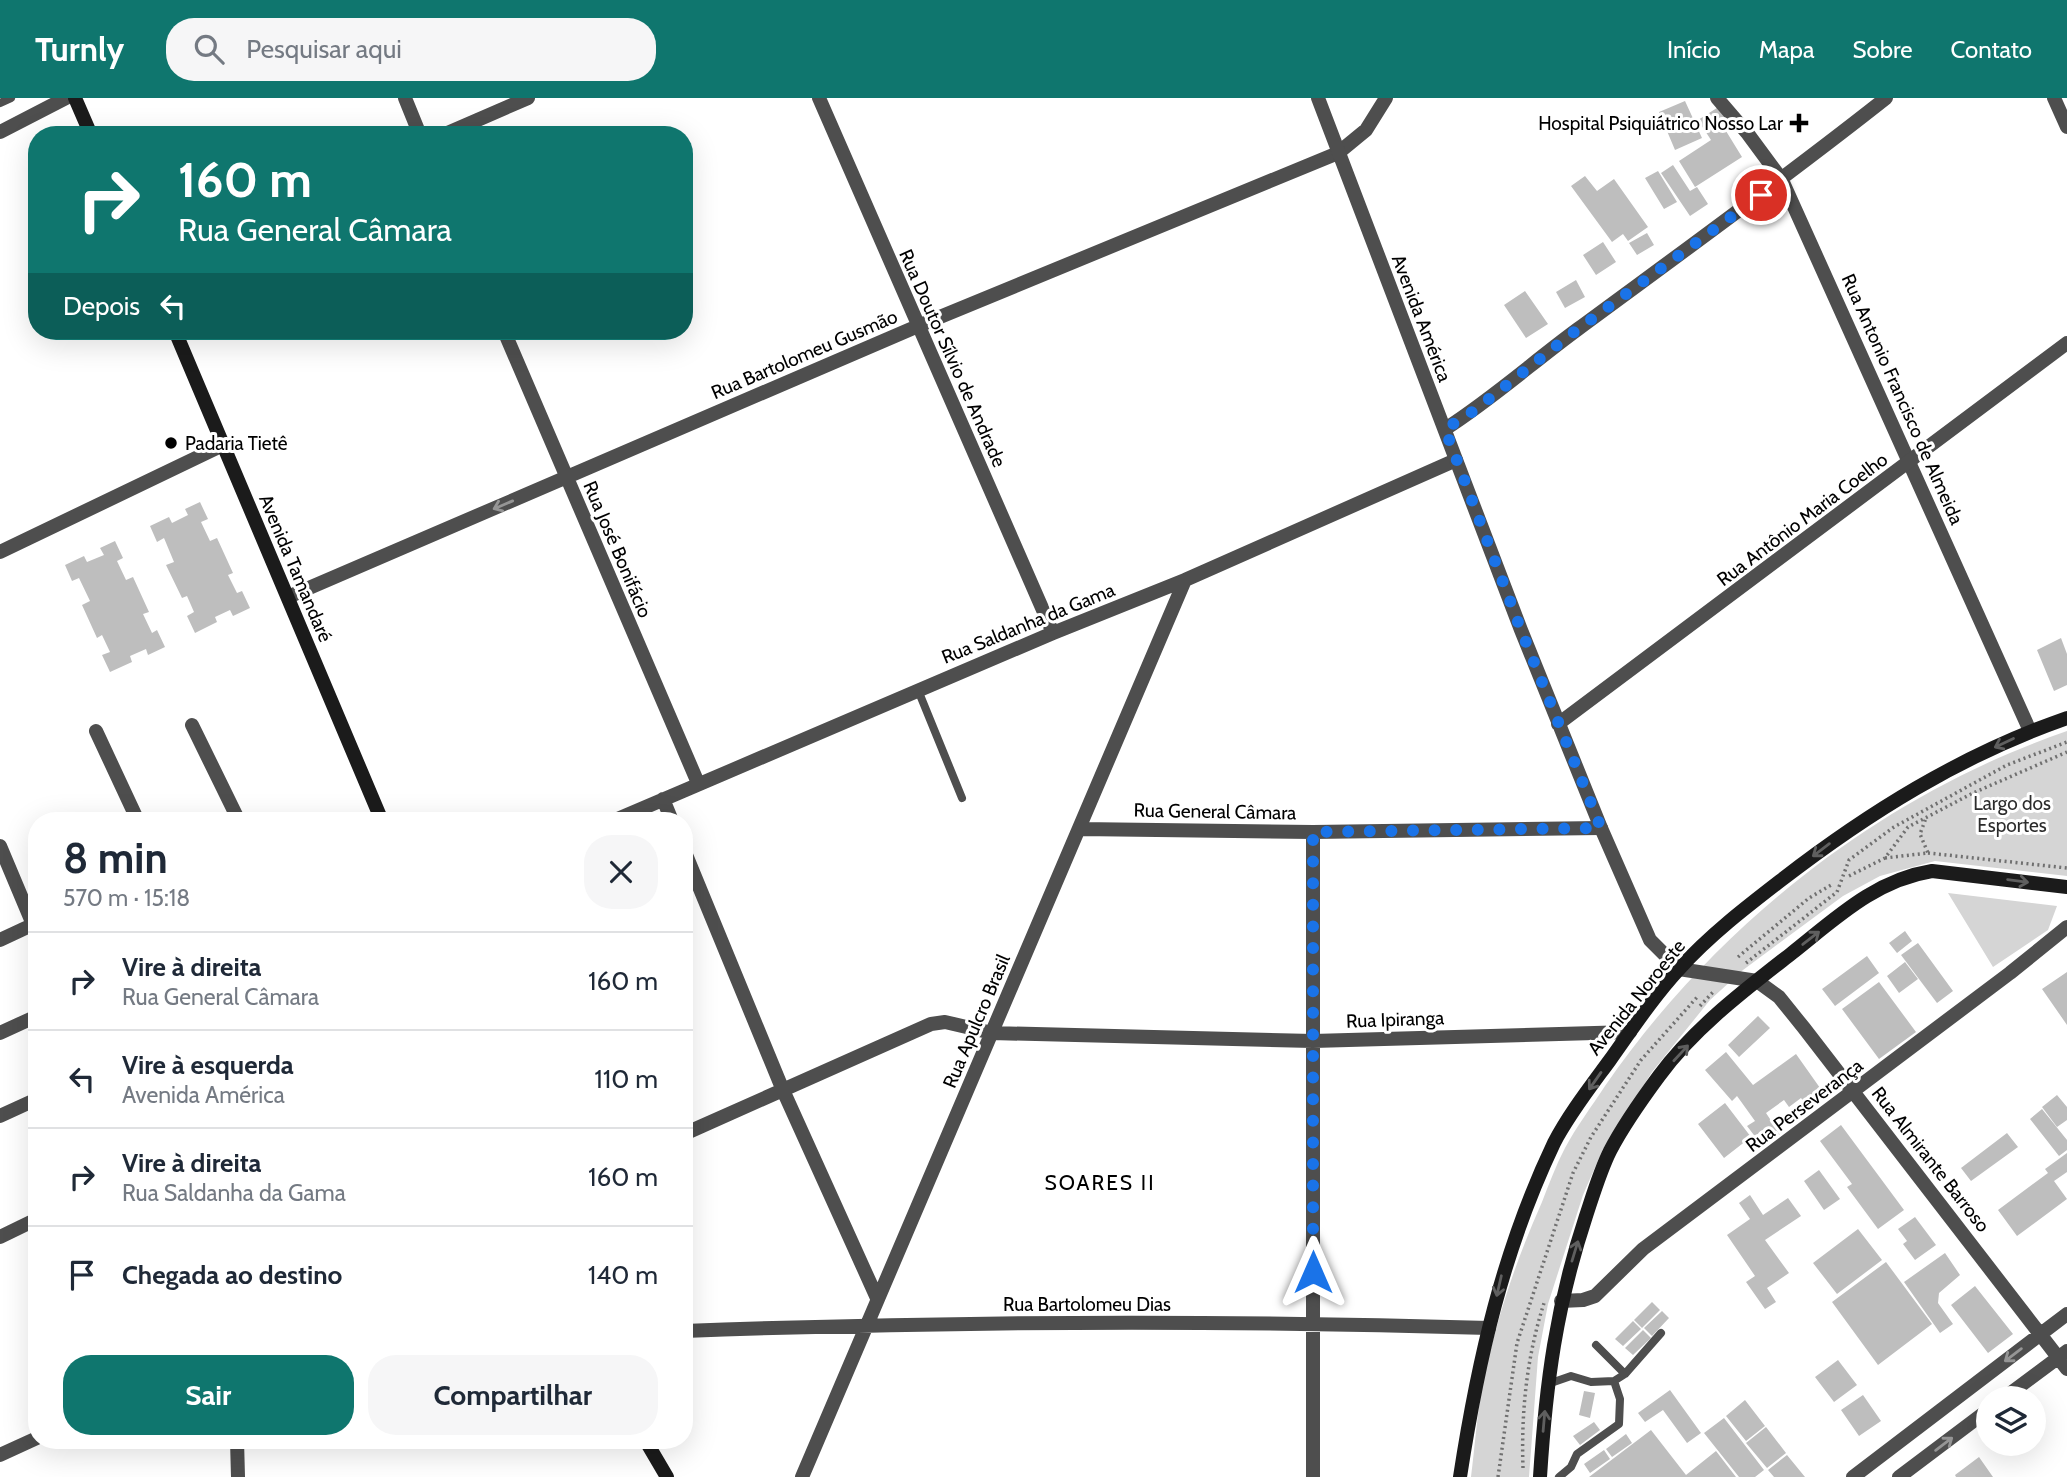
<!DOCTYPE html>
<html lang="pt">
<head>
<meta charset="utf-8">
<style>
  body { margin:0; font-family:Cabin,sans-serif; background:#f6f6f7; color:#1f2937; height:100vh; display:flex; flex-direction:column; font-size:26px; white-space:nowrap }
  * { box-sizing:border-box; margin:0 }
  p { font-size:23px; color:#747a83 }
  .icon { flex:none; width:38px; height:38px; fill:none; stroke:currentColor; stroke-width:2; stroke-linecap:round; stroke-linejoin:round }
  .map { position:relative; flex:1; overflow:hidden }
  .details { position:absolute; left:28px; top:714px; width:665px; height:637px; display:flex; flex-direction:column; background:#fff; border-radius:28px; box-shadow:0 7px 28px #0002 }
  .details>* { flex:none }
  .guide { position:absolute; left:28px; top:28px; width:665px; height:214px; border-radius:28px; box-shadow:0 7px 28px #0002; background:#0f766e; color:#fff; overflow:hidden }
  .controls { position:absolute; left:1976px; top:1288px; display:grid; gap:14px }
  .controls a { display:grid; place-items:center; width:70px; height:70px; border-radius:50%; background:#fff; box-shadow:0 7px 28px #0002; font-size:35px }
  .pin { position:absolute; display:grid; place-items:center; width:60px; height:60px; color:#fff; margin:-30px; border:4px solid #fff; border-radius:50%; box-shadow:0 2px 7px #0007 }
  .me { position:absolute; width:77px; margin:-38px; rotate:0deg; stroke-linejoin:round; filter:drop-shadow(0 0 5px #0008) }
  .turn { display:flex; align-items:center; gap:24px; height:147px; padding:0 35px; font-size:32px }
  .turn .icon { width:91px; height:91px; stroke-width:2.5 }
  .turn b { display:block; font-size:49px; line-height:60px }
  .then { display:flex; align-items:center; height:66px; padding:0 35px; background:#0003; gap:14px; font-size:26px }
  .round { display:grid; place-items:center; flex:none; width:74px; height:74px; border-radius:28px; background:#f6f6f7 }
  .headline { display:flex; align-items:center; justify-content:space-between; height:119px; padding:0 35px }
  h1 { font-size:42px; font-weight:800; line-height:52px }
  .primary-button { display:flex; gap:14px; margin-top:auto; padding:14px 35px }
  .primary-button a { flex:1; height:80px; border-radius:28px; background:#0f766e; color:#fff; font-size:28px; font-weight:800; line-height:80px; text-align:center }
  .primary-button a+a { background:#f6f6f7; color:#1f2937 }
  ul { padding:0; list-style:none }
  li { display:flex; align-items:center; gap:21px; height:98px; padding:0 35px; border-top:2px solid #e0e1e3 }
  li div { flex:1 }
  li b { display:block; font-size:26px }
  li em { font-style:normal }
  header { display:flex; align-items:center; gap:42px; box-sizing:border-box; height:98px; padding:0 35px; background:#0f766e; color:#fff }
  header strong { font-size:33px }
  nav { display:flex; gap:38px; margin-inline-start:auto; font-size:24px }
  .search { width:490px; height:63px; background:#f6f6f7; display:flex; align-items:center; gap:18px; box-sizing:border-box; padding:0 24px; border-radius:28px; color:#747a83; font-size:26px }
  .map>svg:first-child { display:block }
</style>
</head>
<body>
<header>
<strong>Turnly</strong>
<div class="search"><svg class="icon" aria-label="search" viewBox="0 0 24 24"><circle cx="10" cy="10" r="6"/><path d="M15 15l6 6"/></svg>Pesquisar aqui</div>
<nav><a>Início</a><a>Mapa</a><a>Sobre</a><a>Contato</a></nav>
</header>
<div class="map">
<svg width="2067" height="1379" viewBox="0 0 2067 1379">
  <rect width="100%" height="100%" fill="#fff"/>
  <!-- green -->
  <path fill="#d5d5d5" d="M2067,633V778L1935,763L1880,778L1843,798L1743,872L1710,902L1652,974L1603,1051L1583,1097L1548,1206L1538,1259L1529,1379H1471C1475,1348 1477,1315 1483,1285C1496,1222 1516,1162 1542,1104C1549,1086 1556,1067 1565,1050C1576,1029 1592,1008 1605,988C1716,827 1881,697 2067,633Z
    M1948,795L2057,808L2048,832L1993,869Z"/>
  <!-- building -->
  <path fill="#bebebe" d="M1685,3L1702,40L1675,52L1659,14Z
    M1720,8L1733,28L1726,33L1742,59L1695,89L1679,63L1711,42L1698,22Z
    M1673,67L1690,93L1697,89L1708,106L1690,118L1661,75Z
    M1658,73L1677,104L1664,111L1645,80Z
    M1585,78L1597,93L1614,81L1648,129L1628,143L1623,136L1612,144L1571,88Z
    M1647,135L1654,147L1637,157L1629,145Z
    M1603,144L1616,164L1596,177L1583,157Z
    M1576,182L1585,199L1565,210L1556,194Z
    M1525,193L1548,226L1526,240L1504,207Z
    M200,404L208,421L201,424L210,443L217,440L233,475L228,477L237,495L242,493L250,510L233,518L230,512L215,519L217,524L195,535L187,518L194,514L187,498L182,500L166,467L174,464L164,440L157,444L150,428L169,419L172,425L188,417L185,411Z
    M115,443L123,460L117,463L126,482L133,479L149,514L143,516L152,535L157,532L165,549L148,557L146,551L130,558L132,564L110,574L102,557L110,554L102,537L97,540L82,507L90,503L79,480L72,483L65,467L84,458L87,464L104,457L100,450Z
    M2061,540L2067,556V587L2054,593L2037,552Z
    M1905,833L1912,843L1897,855L1889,845Z
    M1918,845L1953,893L1937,905L1901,857Z
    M1867,858L1879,875L1835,908L1822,891Z
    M1905,864L1918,881L1899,895L1887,878Z
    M2067,874V927L2042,891Z
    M1879,884L1916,934L1879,961L1842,911Z
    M1758,918L1770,930L1739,959L1728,947Z
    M1726,954L1753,987L1796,956L1825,997L1824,1001L1810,1012L1801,1000L1789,1009L1784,1002L1766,1015L1780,1036L1763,1049L1747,1028L1755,1023L1737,998L1732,1003L1705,972Z
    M2057,997L2067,1009V1022L2057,1029L2042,1009Z
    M1725,1005L1751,1039L1724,1060L1698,1026Z
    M2042,1011L2067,1042V1052L2059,1058L2030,1021Z
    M1841,1027L1904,1112L1878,1131L1847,1089L1852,1086L1820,1043Z
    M2007,1035L2018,1049L1971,1083L1961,1070Z
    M2067,1055V1074L2054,1083L2067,1101L2017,1138L1998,1112L2048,1075L2045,1071Z
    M1819,1072L1840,1101L1824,1112L1804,1083Z
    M1750,1097L1763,1117L1788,1100L1801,1118L1765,1142L1789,1175L1767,1190L1776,1204L1765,1211L1746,1184L1755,1178L1727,1137L1750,1121L1739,1105Z
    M1915,1119L1936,1147L1915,1162L1903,1146L1907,1143L1898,1131Z
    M1858,1131L1882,1162L1837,1196L1813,1165Z
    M1945,1155L1960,1177L1939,1195L1938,1205L1953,1226L1940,1235L1904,1184Z
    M1886,1164L1932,1226L1878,1267L1832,1204Z
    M1975,1188L2013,1236L1988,1255L1951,1207Z
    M1652,1204L1660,1212L1642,1230L1634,1222Z
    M1662,1213L1669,1220L1652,1238L1644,1230Z
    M1633,1223L1641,1231L1623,1248L1615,1241Z
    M1643,1232L1651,1240L1633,1257L1625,1250Z
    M1838,1262L1857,1287L1834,1304L1815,1279Z
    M1670,1292L1701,1335L1687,1345L1663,1312L1645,1324L1638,1315Z
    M1584,1293L1595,1295L1590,1320L1579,1317Z
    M1863,1297L1881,1323L1859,1338L1841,1312Z
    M1745,1302L1765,1328L1746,1343L1726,1318Z
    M1724,1320L1764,1372L1755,1379H1739L1704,1335Z
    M1594,1324L1600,1332L1580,1347L1573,1338Z
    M1766,1329L1786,1355L1767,1370L1746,1345Z
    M1651,1332L1686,1377L1716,1353L1736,1379H1589Z
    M1626,1336L1632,1345L1612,1359L1606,1351Z
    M1604,1352L1610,1361L1590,1375L1584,1366Z
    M1787,1357L1805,1379H1774L1768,1372Z
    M1979,1359L1993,1379H1956L1955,1377Z"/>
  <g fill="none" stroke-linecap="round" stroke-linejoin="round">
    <!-- path -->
    <path stroke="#707070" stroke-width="3.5" stroke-dasharray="2 3.5" stroke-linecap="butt" d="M1928,755L2067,770
      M1885,760L1928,755L1920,736L1926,720
      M1849,778L1885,760L1908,729L1973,695L2067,654
      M1738,859L1809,800L1833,786
      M1746,865L1837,794L1849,762L1894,729L2007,667L2067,644
      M1700,908L1714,893
      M1523,1370C1521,1312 1527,1257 1545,1202
      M1498,1379L1517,1245L1573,1075L1591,1039L1641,962L1699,897"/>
    <!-- service -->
    <path stroke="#4e4e4e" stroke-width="8" d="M0,5L11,0
      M918,592L962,700
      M1596,1247L1625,1276
      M1548,1286L1571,1278L1591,1284L1614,1283L1625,1276L1661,1235
      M1559,1379L1571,1369L1577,1356L1619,1326L1620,1301L1614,1283"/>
    <!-- minor -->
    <path stroke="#4e4e4e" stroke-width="14" d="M405,0L420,37
      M819,0L1053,535
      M1717,0L1748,36L1782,82L2030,633
      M2054,0L2067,29
      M0,34L66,0
      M443,37L528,0
      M504,233L698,685
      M1445,331C1492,301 1533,264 1578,231C1681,155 1785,80 1886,0
      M0,454L223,347
      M288,499L918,228L1338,55L1366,32L1386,0
      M192,627L239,723
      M96,633L138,723
      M663,701L672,723
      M613,723L1053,535L1185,482L1456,362
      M1080,731L1313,734L1601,730
      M1313,734V1379
      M0,748L37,836
      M684,752L782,990L877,1200
      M0,842L32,827
      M1757,883L1779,899L1804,930L2067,1271
      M0,935L37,918
      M0,1018L37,1001
      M684,1036L931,926L945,924L992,935L1313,943L1630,934
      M0,1139L37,1121
      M1561,1203L1583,1202L1595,1198L1643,1151L2010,875L2067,829
      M684,1233C953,1223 1221,1222 1489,1230
      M2004,1300L2067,1253
      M237,1342L238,1379
      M0,1357L37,1340
      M802,1379L1185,482
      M1853,1379L2067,1216
      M1899,1379L1988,1312"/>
    <!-- tertiary -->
    <path stroke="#4e4e4e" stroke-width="14" d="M1318,0L1521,532L1601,730L1650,842L1679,871L1757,883
      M1558,626L2067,245"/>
    <!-- secondary -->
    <path stroke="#1b1b1b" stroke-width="14" d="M75,0L91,37
      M175,233L382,723
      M647,1345L667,1379
      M1460,1379C1478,1262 1503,1152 1554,1045C1569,1016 1591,988 1610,962C1632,931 1654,898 1680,870C1710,837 1745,810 1780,783C1868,715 1961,657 2067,620
      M1540,1379C1546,1285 1556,1209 1586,1118C1593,1097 1600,1073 1610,1053C1623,1028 1642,1001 1659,978C1694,930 1746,891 1792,855C1835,821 1875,782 1932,773L2067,789"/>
  </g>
  <!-- one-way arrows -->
  <defs><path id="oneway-shaft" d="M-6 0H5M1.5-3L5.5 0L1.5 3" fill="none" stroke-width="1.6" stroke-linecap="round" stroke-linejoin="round" transform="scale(1.75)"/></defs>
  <g stroke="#959595">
    <use href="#oneway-shaft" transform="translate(503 407) rotate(157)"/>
    <use href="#oneway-shaft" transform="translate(2013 1257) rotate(143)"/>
    <use href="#oneway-shaft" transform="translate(1944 1346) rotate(-37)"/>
  </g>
  <g stroke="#5f5f5f">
    <use href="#oneway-shaft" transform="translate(2004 645) rotate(155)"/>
    <use href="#oneway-shaft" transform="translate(1821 752) rotate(143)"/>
    <use href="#oneway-shaft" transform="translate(2018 783) rotate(8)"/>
    <use href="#oneway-shaft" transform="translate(1811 840) rotate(-38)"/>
    <use href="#oneway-shaft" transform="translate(1681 955) rotate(-47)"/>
    <use href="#oneway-shaft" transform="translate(1595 983) rotate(125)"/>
    <use href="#oneway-shaft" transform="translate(1575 1153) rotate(-73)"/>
    <use href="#oneway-shaft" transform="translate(1499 1188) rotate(103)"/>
    <use href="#oneway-shaft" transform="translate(1544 1323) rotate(-85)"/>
  </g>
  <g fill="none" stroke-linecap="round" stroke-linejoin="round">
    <!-- route -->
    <path stroke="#1a73e8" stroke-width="12" stroke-dasharray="0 21.6" d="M1313,1174V734L1601,730L1521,532L1445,331L1475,312L1574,234L1761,97"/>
  </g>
  <!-- markers -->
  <g fill="#000" stroke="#fff" stroke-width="2.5">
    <path d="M1795.5 14.5h7v7h7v7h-7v7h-7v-7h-7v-7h7z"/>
    <circle cx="171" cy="345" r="7"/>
  </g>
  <g text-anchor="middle" stroke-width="6" stroke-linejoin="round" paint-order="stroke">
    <!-- poi labels -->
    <g font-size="19" fill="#000" stroke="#fff" text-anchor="end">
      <text x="1783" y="32">Hospital Psiquiátrico Nosso Lar</text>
      <text x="185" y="352" text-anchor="start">Padaria Tietê</text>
    </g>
    <!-- street labels -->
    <g font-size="19" fill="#000" stroke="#fff">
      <text transform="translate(1422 220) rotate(69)" y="7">Avenida América</text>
      <text transform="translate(804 256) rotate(-23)" y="7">Rua Bartolomeu Gusmão</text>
      <text transform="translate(953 260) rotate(66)" y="7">Rua Doutor Sílvio de Andrade</text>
      <text transform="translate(1903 301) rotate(66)" y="7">Rua Antonio Francisco de Almeida</text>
      <text transform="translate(1802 421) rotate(-37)" y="7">Rua Antônio Maria Coelho</text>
      <text transform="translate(618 451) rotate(67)" y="7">Rua José Bonifácio</text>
      <text transform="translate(296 470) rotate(67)" y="7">Avenida Tamandaré</text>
      <text transform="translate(1028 525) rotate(-22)" y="7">Rua Saldanha da Gama</text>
      <text transform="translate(1215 713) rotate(1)" y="7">Rua General Câmara</text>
      <text transform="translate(1636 899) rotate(-51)" y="7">Avenida Noroeste</text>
      <text transform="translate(1395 921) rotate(-2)" y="7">Rua Ipiranga</text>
      <text transform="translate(976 923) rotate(-67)" y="7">Rua Apulcro Brasil</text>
      <text transform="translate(1804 1007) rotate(-37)" y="7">Rua Perseverança</text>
      <text transform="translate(1931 1061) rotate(52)" y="7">Rua Almirante Barroso</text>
      <text x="1087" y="1213">Rua Bartolomeu Dias</text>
    </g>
    <!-- park labels -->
    <g font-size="19" fill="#2c2c2c" stroke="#fff">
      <text x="2012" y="712">Largo dos<tspan x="2012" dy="22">Esportes</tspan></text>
    </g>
    <!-- neighbourhood labels -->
    <g font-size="21" letter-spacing="2" fill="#000" stroke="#fff">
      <text x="1100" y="1092">SOARES II</text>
    </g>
  </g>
</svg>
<div class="controls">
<a><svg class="icon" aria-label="layers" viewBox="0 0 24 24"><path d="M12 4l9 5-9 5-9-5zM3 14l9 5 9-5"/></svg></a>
</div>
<div class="pin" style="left:1761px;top:97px;background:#d93025"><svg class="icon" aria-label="arrive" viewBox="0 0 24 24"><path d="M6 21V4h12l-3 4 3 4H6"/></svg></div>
<svg class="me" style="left:1313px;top:1174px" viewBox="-20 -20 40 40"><path d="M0-17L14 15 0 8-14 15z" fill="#1a73e8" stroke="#fff" stroke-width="4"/></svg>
<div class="guide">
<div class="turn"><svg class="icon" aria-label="right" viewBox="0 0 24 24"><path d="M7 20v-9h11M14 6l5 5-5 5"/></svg><div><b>160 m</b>Rua General Câmara</div></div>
<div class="then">Depois<svg class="icon" aria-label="left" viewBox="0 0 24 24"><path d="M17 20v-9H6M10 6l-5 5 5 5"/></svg></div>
</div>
<section class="details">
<div class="headline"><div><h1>8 min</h1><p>570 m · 15:18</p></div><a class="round"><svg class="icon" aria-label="close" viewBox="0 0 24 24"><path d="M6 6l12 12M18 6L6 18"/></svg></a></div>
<ul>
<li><svg class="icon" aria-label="right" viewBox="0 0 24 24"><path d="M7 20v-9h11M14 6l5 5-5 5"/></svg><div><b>Vire à direita</b><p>Rua General Câmara</p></div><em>160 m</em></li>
<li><svg class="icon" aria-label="left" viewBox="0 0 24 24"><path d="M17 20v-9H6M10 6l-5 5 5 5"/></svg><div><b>Vire à esquerda</b><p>Avenida América</p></div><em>110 m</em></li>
<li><svg class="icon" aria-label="right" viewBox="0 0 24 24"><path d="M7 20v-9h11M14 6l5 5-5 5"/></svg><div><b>Vire à direita</b><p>Rua Saldanha da Gama</p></div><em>160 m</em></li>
<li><svg class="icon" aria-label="arrive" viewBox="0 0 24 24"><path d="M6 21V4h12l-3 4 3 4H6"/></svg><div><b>Chegada ao destino</b></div><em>140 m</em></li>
</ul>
<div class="primary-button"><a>Sair</a><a>Compartilhar</a></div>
</section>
</div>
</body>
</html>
